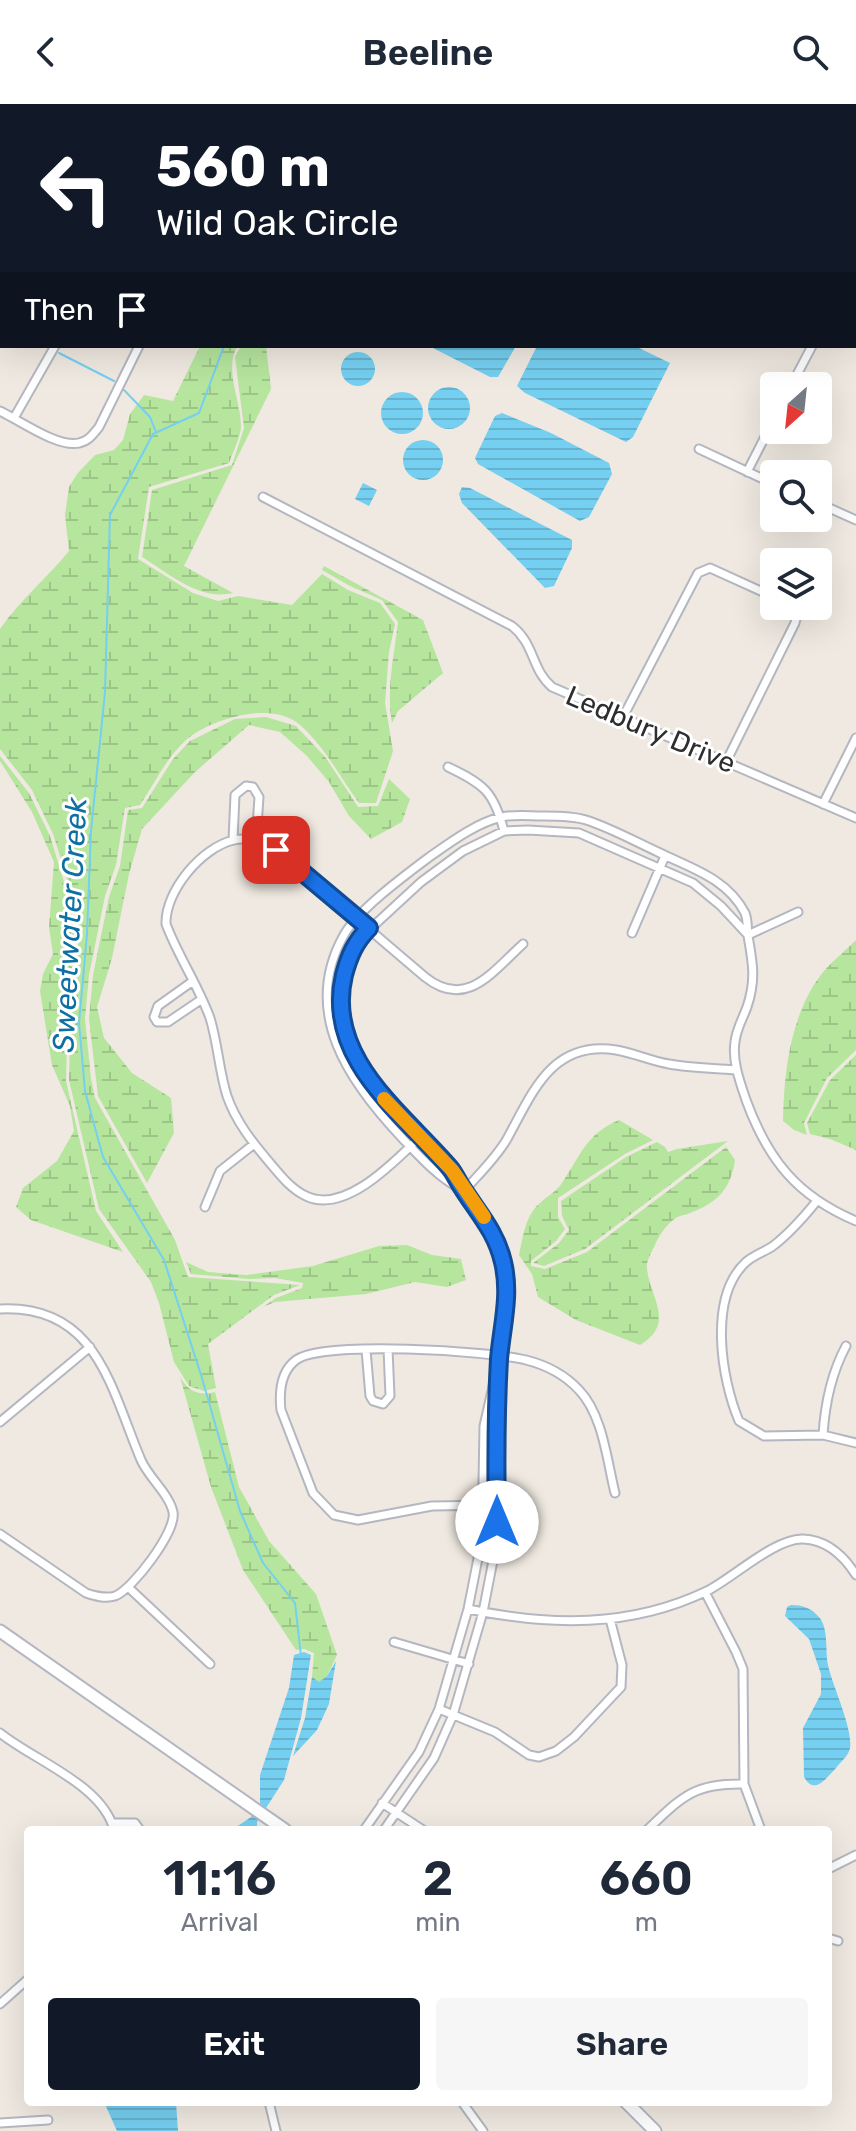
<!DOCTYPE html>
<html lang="en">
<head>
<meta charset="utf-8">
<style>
  body { margin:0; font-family:Rubik,sans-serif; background:#f6f6f7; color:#1f2937; height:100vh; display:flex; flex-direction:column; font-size:30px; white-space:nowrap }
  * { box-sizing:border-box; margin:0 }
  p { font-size:26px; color:#747a83 }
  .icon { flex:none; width:44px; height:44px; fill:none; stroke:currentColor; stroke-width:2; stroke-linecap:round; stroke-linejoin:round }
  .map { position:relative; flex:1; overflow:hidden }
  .sheet { position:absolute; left:24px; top:1722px; width:808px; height:280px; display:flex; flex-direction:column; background:#fff; border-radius:8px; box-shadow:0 8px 32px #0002 }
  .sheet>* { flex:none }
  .top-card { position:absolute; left:0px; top:0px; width:856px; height:244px; box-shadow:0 8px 32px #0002; background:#111827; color:#fff; overflow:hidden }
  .needle { width:52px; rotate:207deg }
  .fabs { position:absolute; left:760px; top:268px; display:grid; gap:16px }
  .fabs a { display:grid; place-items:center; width:72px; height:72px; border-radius:8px; background:#fff; box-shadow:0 8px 32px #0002; font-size:40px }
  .pin { position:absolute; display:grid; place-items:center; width:68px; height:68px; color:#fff; margin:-34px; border-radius:16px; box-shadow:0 4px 12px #0006 }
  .me { position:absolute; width:88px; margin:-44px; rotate:0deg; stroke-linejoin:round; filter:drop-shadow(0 0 6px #0008) }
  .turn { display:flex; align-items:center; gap:28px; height:168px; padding:0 24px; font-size:36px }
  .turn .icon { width:104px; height:104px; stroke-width:2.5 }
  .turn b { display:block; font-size:56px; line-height:68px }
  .then { display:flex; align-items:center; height:76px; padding:0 24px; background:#0003; gap:16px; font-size:30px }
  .eta { display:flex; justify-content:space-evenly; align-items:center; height:136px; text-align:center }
  .eta b { font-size:48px; font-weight:600; line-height:56px }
  .button { display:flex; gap:16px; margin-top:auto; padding:16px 24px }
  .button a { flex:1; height:92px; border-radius:8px; background:#111827; color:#fff; font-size:32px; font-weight:600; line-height:92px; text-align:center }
  .button a+a { background:#f6f6f7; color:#1f2937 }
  header { display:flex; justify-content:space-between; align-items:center; height:104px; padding:0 24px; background:#fff; font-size:36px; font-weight:600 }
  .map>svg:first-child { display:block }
</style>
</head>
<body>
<header><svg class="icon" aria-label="back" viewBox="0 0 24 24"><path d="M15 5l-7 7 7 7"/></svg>Beeline<svg class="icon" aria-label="search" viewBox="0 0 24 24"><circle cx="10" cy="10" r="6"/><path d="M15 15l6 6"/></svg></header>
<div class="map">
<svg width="856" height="2027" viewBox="0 0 856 2027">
  <defs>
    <pattern id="forest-firs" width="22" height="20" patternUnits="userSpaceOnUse" patternTransform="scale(2)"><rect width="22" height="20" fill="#b6e59e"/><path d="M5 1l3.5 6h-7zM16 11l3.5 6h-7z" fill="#9dc588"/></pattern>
    <pattern id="wetland-marsh" width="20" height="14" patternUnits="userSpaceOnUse" patternTransform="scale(2)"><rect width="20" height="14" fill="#b6e59e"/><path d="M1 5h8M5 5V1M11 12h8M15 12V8" fill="none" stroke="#9dc588"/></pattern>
    <pattern id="water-rules" width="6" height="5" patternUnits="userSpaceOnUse" patternTransform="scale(2)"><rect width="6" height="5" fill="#75cff0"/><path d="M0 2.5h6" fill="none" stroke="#66b2ce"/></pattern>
  </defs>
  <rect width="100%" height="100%" fill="#efe9e1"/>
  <!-- forest -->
  <path fill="url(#forest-firs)" d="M538,0H856V105L854,2H538Z"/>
  <!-- wetland -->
  <path fill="url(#wetland-marsh)" d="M655,0H856V58L854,2Z
    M200,242H237C224,268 241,295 241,323C240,334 233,348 229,359L149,383L138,455L193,489L218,497L238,492L292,501L322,470L348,486L380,499L395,520L389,548L385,599L393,647L376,699H359C340,673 325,643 300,621C272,596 211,615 186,636C166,654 155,679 140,701L125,704L116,761L105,792L89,871L85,915L91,975L95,994L175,1136L188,1173L300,1181L274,1191L208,1240L216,1284L204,1287L189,1282L174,1258L159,1199L151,1178L99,1105L69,976L71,895L79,832L72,790L53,730L32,686L0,645V525C20,496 47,474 69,447L65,411L69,383L77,370L95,351L114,346L123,336L130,310L144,291L173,297Z
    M241,242H266L271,285L184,462L233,489C199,497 170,470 142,453L152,386L232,361L244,324L235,253Z
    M324,462L423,516L443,569L398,607L392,619C386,584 394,553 398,518L382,496L350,482L322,466Z
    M266,613L296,622L326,654L358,703L378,702L389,675L410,695L402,718L371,735L349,712L329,678L307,652L280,628L249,621L195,668L142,725L129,770L112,854L97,903L104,934L132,969L171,994L174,1029L147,1079L98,992L89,915L93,871L109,793L120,762L128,706L142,704L173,655L190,637L235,615Z
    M0,652L29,689L50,732L68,791L76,832L68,895L66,977L96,1107L123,1148L31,1116L16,1103L23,1084L57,1057L74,1027L70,1002L52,961L40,887L43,870L53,850L49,823L54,758L32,708L0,657Z
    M856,836V946L827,974L804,1019L807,1031L794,1026L783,1017C784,968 790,913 820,872C830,859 844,848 856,836Z
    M856,951V1046L830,1035L810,1030L807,1019L830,976Z
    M619,1016L653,1036L625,1050L558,1094V1113L565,1125L556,1137L531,1157V1162L545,1165L587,1148L726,1043L735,1056C731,1085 717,1099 690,1109C685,1111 677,1112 673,1116C666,1121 658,1133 655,1141C652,1147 646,1157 647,1164C649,1193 677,1219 640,1241L576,1216L538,1193L532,1170L519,1151C523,1134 525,1112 539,1100C547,1092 556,1088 562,1079C581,1051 585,1031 619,1016Z
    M728,1037L585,1145L544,1162L533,1159L559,1139L569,1126L562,1112L561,1097L626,1053L657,1038L665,1043L668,1048L677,1045Z
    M407,1141L432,1151L461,1155L466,1176L447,1183L415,1178L366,1190L275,1198L263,1203L276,1194L302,1184L303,1179L275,1174L249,1175L191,1170L186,1158L208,1168L246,1171L313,1162L379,1142Z
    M180,1273C189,1288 199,1292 215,1288L239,1383L269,1437L316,1490L337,1551L327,1572L318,1579L312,1573L314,1549L304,1545L296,1546L243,1466L211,1383Z"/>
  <!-- water -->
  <path fill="url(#water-rules)" d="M429,242H516L498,273H490Z
    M537,242H635L670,259L633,333L626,338L525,289L517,282Z
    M341 265a17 17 0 1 1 34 0a17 17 0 1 1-34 0Z
    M428 304a21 21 0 1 1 42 0a21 21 0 1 1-42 0Z
    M381 309a21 21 0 1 1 42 0a21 21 0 1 1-42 0Z
    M502,309L551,329L609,359L612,370L589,413L580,417L478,360L475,354L495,312Z
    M403 356a20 20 0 1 1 40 0a20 20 0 1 1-40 0Z
    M363,379L377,386L369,402L355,395Z
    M462,383L470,384L572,436V444L554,482L545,484L462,399L459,390Z
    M791,1501C803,1501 811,1504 819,1513C829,1525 825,1546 828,1561C832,1581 853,1624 850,1644C848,1653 841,1657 836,1664C826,1674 815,1692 804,1673L803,1624L821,1590V1570L809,1535L785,1512L787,1503Z
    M304,1548L311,1551L301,1614L284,1676L257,1718V1726H232L251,1713L260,1699V1671L289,1584L294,1551Z
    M336,1557L329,1600L317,1626L293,1652L305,1614L312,1573L319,1578L327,1572Z
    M104,1998H176L178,2027H117Z"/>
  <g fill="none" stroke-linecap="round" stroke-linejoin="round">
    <!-- stream -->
    <path stroke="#75cff0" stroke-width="2" d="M501,0H502
      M733,0L737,2
      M854,66L856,67
      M0,220L2,221
      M45,242L48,243
      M224,242L199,309L153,330L110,411L105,588L91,727L87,830L79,919L85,987L103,1053L164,1156L202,1274L240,1407L263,1459L295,1499L301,1552
      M59,249L114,277
      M124,286L150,313L156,328"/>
    <!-- minor casing -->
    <g stroke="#b4b7c1" stroke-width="11">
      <path id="minor" d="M424,0L426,2
        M271,2L272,0
        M854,168H856
        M791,282L812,242
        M0,307C19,316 58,344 79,339C89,337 93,330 99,323L139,242
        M14,314L55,242
        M699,345L774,380
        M747,368L774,315
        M263,393L512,522C535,540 531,565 552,583L856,714
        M818,399L856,416
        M623,613L698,469L710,464L774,493
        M726,658L795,519L797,511L791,502
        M448,663C484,680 494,688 504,727
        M823,700L856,634
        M233,736L235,691L246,682L253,683L259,693L256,737
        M632,829L665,752
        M748,831L798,808
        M193,877L158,902L154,913L157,918H168L202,895
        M420,1033C395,1057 345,1111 306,1092C291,1085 280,1071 270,1059C253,1039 236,1018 227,992C219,967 218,940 210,914C198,881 178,852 166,820C165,787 202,743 234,736C248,733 265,738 276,746L425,873C466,906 492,868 523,840
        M462,1086C438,1073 421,1054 403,1035C350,979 300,909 344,831C358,806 404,772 428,754C448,740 477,718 502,713C515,710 530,712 544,712C557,712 573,712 586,716C611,724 634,737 658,748C690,764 727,774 745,809C748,816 747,825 748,832C753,860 756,876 747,903C743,914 736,926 735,938C732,957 740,978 746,996C768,1056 797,1092 856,1117
        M464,1087C479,1070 496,1054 507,1035C532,990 551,936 616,946C634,949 651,957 669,960C691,964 714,964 736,966
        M816,1098C803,1114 790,1129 773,1142C764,1148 754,1151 746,1158C708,1193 721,1274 739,1317L764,1332L823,1331L856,1339
        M205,1103L220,1067L254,1040
        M0,1205C97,1200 111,1285 141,1356C149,1374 169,1390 173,1408C177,1427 132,1486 115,1492C105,1495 95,1492 86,1489L0,1430
        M366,1246L370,1292L373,1297L383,1300L390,1292L388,1245
        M0,1318L90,1243
        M823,1331C825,1299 831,1270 846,1242
        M497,1401L432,1402L358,1416L334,1411L313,1389L281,1306C279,1288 280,1268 296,1256C322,1236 491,1247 526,1256C546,1261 565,1271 579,1286C603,1311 607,1357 615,1389
        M128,1483L210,1560
        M705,1488L736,1548L743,1565L744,1680L761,1726
        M468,1505C549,1522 630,1524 707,1487C733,1474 775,1434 803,1435C827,1436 844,1452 856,1471
        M394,1538L469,1560
        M439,1605L495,1628L529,1651L539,1653L556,1647L574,1633L621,1583L622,1561L610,1515
        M0,1629C35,1657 103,1681 114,1726
        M382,1699L423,1726
        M112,1719H135L140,1726
        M364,1726L419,1648L439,1605L468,1505L482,1434L484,1322L500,1251L506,1205L507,1179L503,1156L492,1126L481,1108L464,1087L452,1066L389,1001L355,952L345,925L340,901L347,861L356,838L421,778L463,747L504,727L528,726L579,729L693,779L721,802L748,831
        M384,1726L434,1654L453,1611L483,1508L497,1436L499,1269
        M647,1726C682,1693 693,1679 744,1680
        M828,1765L856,1751
        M828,1834L838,1837
        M0,1900L28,1875
        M269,1998L276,2027
        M462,1998L483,2027
        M0,2019L48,2016"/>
    </g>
    <!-- secondary casing -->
    <g stroke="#b4b7c1" stroke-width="15">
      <path id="secondary" d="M0,1527L285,1726
        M626,1998L655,2027"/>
    </g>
    <!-- minor -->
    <use href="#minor" stroke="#fff" stroke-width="7"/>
    <!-- secondary -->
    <use href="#secondary" stroke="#fff" stroke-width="11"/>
  </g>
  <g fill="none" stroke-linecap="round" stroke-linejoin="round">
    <!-- route casing -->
    <g stroke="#114b97" stroke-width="20">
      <path id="route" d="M276,746L369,824C355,838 349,852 344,871C324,954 403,1009 450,1064C455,1070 458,1078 463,1085C479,1110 496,1128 503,1158C511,1191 502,1221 499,1255C496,1309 496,1364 497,1418"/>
    </g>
    <!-- route -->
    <use href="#route" stroke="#1a73e8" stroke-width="14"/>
    <!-- slow -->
    <path stroke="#f59e0b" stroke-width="14" d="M384,995L452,1066L484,1113"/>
  </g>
  <g text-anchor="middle" stroke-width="6" stroke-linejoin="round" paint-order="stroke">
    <!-- street labels -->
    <g font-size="28" fill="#2e2e2e" stroke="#fff">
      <text transform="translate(651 625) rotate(23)" y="10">Ledbury Drive</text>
    </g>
    <!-- water labels -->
    <g font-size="30" font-style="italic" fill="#0d6fa3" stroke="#fff">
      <text transform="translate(70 821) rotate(-87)" y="10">Sweetwater Creek</text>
    </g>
  </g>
</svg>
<div class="fabs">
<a><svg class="needle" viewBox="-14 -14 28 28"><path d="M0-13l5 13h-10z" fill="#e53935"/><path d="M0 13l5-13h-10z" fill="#747a83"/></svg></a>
<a><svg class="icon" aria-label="search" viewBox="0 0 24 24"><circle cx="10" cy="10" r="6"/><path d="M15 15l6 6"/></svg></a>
<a><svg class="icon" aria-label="layers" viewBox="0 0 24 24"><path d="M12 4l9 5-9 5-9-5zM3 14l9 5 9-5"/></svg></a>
</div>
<div class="pin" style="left:276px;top:746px;background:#d93025"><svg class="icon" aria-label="arrive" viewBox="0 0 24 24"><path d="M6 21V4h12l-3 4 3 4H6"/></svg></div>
<svg class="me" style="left:497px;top:1418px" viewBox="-20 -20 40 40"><circle r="19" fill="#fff"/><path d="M0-13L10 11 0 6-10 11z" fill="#1a73e8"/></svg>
<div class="top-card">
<div class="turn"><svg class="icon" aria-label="left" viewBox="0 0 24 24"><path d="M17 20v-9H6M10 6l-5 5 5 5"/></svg><div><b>560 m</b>Wild Oak Circle</div></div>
<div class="then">Then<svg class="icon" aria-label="arrive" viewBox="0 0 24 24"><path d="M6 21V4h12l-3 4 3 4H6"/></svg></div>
</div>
<section class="sheet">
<div class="eta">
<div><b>11:16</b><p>Arrival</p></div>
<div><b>2</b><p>min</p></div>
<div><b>660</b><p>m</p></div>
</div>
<div class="button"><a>Exit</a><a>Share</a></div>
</section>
</div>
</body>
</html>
